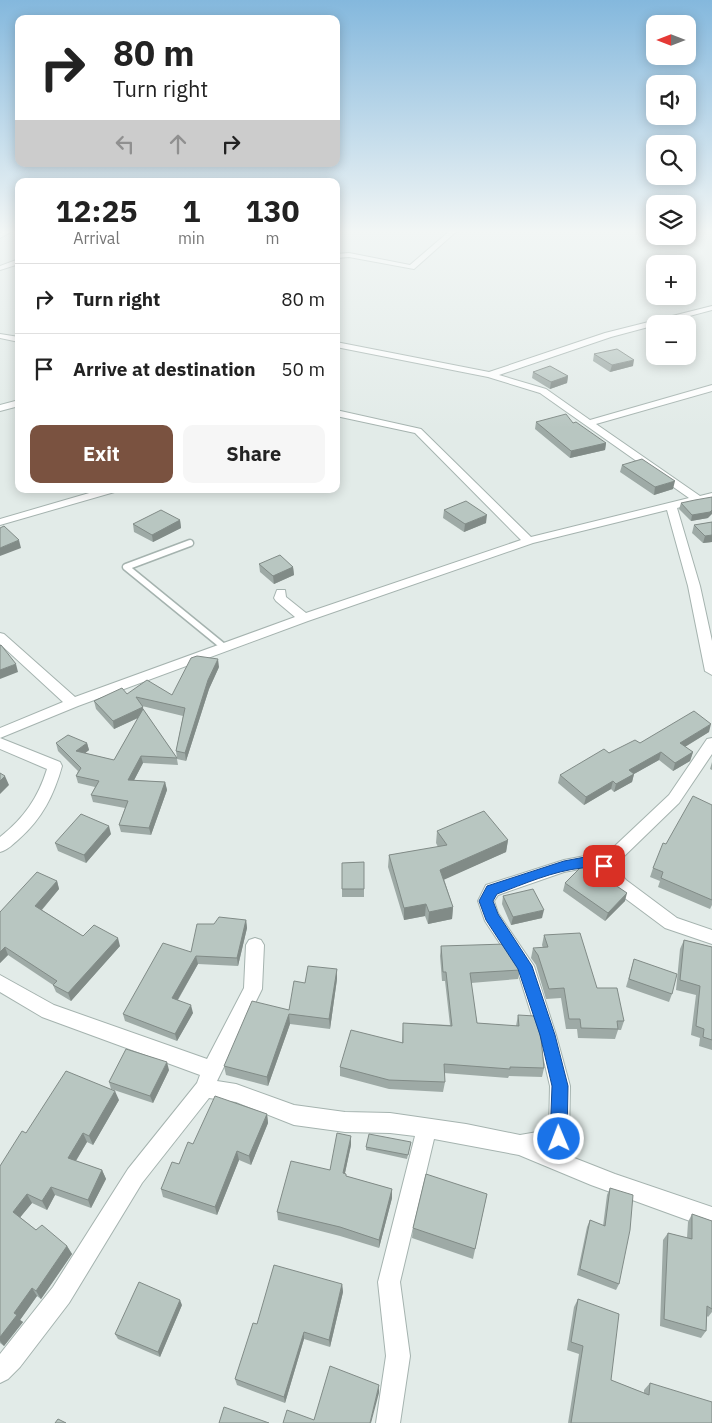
<!DOCTYPE html>
<html lang="en">
<head>
<meta charset="utf-8">
<style>
  body { margin:0; font-family:"IBM Plex Sans",sans-serif; background:#f6f6f6; color:#222; height:100vh; display:flex; flex-direction:column; font-size:19px; white-space:nowrap }
  * { box-sizing:border-box; margin:0 }
  p { font-size:16px; color:#767676 }
  .icon { flex:none; width:28px; height:28px; fill:none; stroke:currentColor; stroke-width:2; stroke-linecap:round; stroke-linejoin:round }
  .map { position:relative; flex:1; overflow:hidden }
  .panel { position:absolute; left:15px; top:178px; width:325px; height:315px; display:flex; flex-direction:column; background:#fff; border-radius:10px; box-shadow:0 2px 12px #0003 }
  .panel>* { flex:none }
  .banner { position:absolute; left:15px; top:15px; width:325px; height:152px; border-radius:10px; box-shadow:0 2px 12px #0003; background:#fff; color:#222; overflow:hidden }
  .needle { width:32px; rotate:270deg }
  .buttons { position:absolute; left:646px; top:15px; display:grid; gap:10px }
  .buttons a { display:grid; place-items:center; width:50px; height:50px; border-radius:10px; background:#fff; box-shadow:0 2px 12px #0003; font-size:25px }
  .pin { position:absolute; display:grid; place-items:center; width:42px; height:42px; color:#fff; margin:-21px; border-radius:10px; box-shadow:0 2px 8px #0006 }
  .me { position:absolute; width:55px; margin:-28px; rotate:359deg; stroke-linejoin:round; filter:drop-shadow(0 0 4px #0008) }
  .turn { display:flex; align-items:center; gap:18px; height:105px; padding:0 15px; font-size:22px }
  .turn .icon { width:65px; height:65px; stroke-width:2.5 }
  .turn b { display:block; font-size:35px; line-height:42px }
  .lanes { display:flex; align-items:center; height:48px; padding:0 15px; background:#0003; justify-content:center; gap:25px; direction:ltr }
  .lanes .off { opacity:.35 }
  .eta { display:flex; justify-content:space-evenly; align-items:center; height:85px; text-align:center }
  .eta b { font-size:30px; font-weight:700; line-height:35px }
  .button { display:flex; gap:10px; margin-top:auto; padding:10px 15px }
  .button a { flex:1; height:58px; border-radius:10px; background:#7a5240; color:#fff; font-size:20px; font-weight:700; line-height:58px; text-align:center }
  .button a+a { background:#f6f6f6; color:#222 }
  ul { padding:0; list-style:none }
  li { display:flex; align-items:center; gap:15px; height:70px; padding:0 15px; border-top:1px solid #e0e0e0 }
  li div { flex:1 }
  li b { display:block; font-size:19px }
  li em { font-style:normal }
  .map>svg:first-child { display:block }
</style>
</head>
<body>
<div class="map">
<svg width="712" height="1423" viewBox="0 0 712 1423">
  <rect width="100%" height="100%" fill="#e2ebe8"/>
  <g fill="none" stroke-linecap="round" stroke-linejoin="round">
    <!-- service casing -->
    <g stroke="#a5b3af" stroke-width="9">
      <path id="service" d="M190,543L126,567L224,647"/>
    </g>
    <!-- minor casing -->
    <g stroke="#a5b3af" stroke-width="2">
      <path id="minor" d="M8,229H16L0,238V233Z
        M452,229H459L414,269L349,257L336,258V254L349,253L410,265Z
        M19,259V264L0,270V266Z
        M712,306V310L611,337L499,375L546,389L590,420L712,385V391L596,424L700,496L712,493V499L677,508L700,586L712,641V675L705,671L688,586L667,510L533,543L308,621L78,706L0,738V728L63,702L0,644V633L4,634L75,697L295,617L276,601L274,598L277,590H285L286,597L306,613L521,540L415,433L336,416V410L421,429L531,537L689,498L540,393L488,377L336,347V342L489,372L605,333Z
        M0,334L19,337V342L0,338Z
        M19,400V406L0,411V405Z
        M103,489H119L118,491L0,525V519Z
        M0,738L60,762L62,766C54,795 42,819 19,839C13,844 8,850 0,852V837C24,818 38,798 47,769L0,749Z
        M712,738V754L679,803L614,866L626,880L677,918L712,930V944L665,928L614,890L599,871L585,868L564,872L498,895L494,901L498,913L534,966L556,1035L570,1086L569,1139L566,1146L554,1150L615,1174L712,1207V1229L591,1185L519,1155L434,1139L400,1282L410,1356L400,1423H376L386,1356L378,1282L415,1136L390,1133L345,1132L294,1125L236,1102L209,1098L142,1183L69,1303L20,1367L8,1379L0,1383V1354L53,1287L128,1169L197,1083L200,1075L42,1017L0,992V975L54,1005L207,1059L244,988L246,945L249,940L255,938L261,940L264,945L262,989L217,1081L236,1084L294,1105L345,1112L390,1113L466,1124L520,1135L549,1130L550,1086L538,1035L517,969L485,921L478,901L486,885L564,860L585,856L601,859L669,795L707,739Z"/>
    </g>
    <!-- service -->
    <use href="#service" stroke="#fff" stroke-width="6"/>
    <!-- minor -->
    <use href="#minor" fill="#fff" fill-rule="evenodd"/>
  </g>
  <!-- wall -->
  <path fill="#9eaaa6" fill-rule="evenodd" d="M594,354L633,366L610,372L593,361Z
    M533,372L568,376L567,383L550,389L532,378Z
    M536,422L573,423L606,443L605,450L570,458L535,429Z
    M622,465L673,489L654,495L620,472Z
    M681,503L708,518L691,521L679,509Z
    M444,510L486,523L464,532L443,518Z
    M180,520L181,528L153,542L134,532L133,524Z
    M712,522V542L703,543L692,533L694,525Z
    M259,564L293,567L294,575L274,584L260,572Z
    M219,667L209,689L186,761L177,759L178,765L143,763L134,780L165,782L167,790L151,835L121,832L119,825L125,808L93,802L91,795L95,787L78,783L76,776L78,771L58,751L56,743H87L89,750L85,753L114,760L138,718L114,729L96,709L94,701L127,694L172,695ZM142,706L183,716L176,751L177,758L143,709Z
    M709,732L685,747L693,752L690,761L673,771L659,760L634,774L632,782L614,792L611,789L584,805L558,783L560,775L609,753L640,743Z
    M712,762V770L710,769Z
    M712,805V905L710,909L658,887L660,881L650,877L653,868L666,844Z
    M437,831L508,840L506,852L444,879L453,907L452,919L428,924L425,916L404,920L388,867L389,855L438,847L436,843Z
    M111,834L86,863L58,851L55,843Z
    M364,862V897H342V863Z
    M57,881L59,889L42,910L83,936L120,946L71,1001L56,992L53,985L8,955L0,963V912Z
    M565,883L625,901L605,921L563,891Z
    M503,896L542,918L511,925L502,904Z
    M246,920L247,928L238,966L198,964L178,1000L193,1013L177,1041L125,1021L123,1014L191,952L214,924Z
    M544,935L597,988L624,1021L621,1030H618L615,1039L578,1038L577,1029H566L561,998L546,999L536,965L531,958L533,948H543L542,945Z
    M684,940L712,947V1050L699,1046L700,1038L691,1035L696,995L676,990L680,949Z
    M441,946L520,970L518,979L471,983L477,1023L516,1026L518,1015L544,1068L542,1077L509,1076L508,1078L444,1073L445,1082L443,1092L389,1089L340,1076V1067L402,1043L403,1023L450,1025L445,981H442L440,956Z
    M634,959L672,994L669,1002L626,987Z
    M337,969V979L330,1029L290,1024L268,1086L226,1075L224,1066L289,1010L305,983Z
    M169,1070L153,1103L111,1089L109,1082Z
    M119,1100L93,1145L87,1142L76,1161L102,1170L106,1179L91,1208L55,1195L47,1210L32,1203L20,1217L36,1230L67,1246L72,1254L41,1299L37,1296L20,1320L23,1322L4,1346L0,1343V1166L26,1133Z
    M267,1114L268,1123L251,1165L239,1160L217,1215L163,1197L161,1189L193,1144Z
    M411,1142L407,1159L366,1150V1147Z
    M351,1145L345,1173L346,1176L392,1189V1198L379,1248L340,1236L278,1220L277,1212L330,1170Z
    M610,1188L619,1284L616,1290L577,1275L587,1227L590,1220L603,1226L607,1195Z
    M487,1194L473,1259L412,1238L413,1228Z
    M692,1214L712,1221V1312L708,1317L707,1316L706,1331L701,1338L660,1326L663,1240L668,1233L687,1238L688,1222Z
    M342,1284L343,1292L330,1347L304,1339L285,1403L237,1385L235,1379L257,1324Z
    M578,1299L611,1380L644,1393V1390L650,1383L712,1423H568L579,1354L567,1350L574,1307Z
    M182,1305L160,1357L118,1339L115,1334Z"/>
  <!-- shaded-wall -->
  <path fill="#818b87" d="M634,360L633,366L610,372L612,365Z
    M568,376L567,383L550,389L551,382Z
    M606,443L605,450L570,458L571,451Z
    M675,481L673,489L654,495L655,487Z
    M712,510V514L708,518L691,521L692,515Z
    M487,515L486,523L464,532L465,524Z
    M180,520L181,528L153,542L152,535Z
    M712,535V542L703,543L705,536Z
    M19,540L21,548L0,556V548Z
    M293,567L294,575L274,584L273,576Z
    M218,659L219,667L209,689L186,761L185,753L208,680Z
    M16,664L18,672L0,679V670Z
    M143,707L144,715L114,729L113,721Z
    M711,724L709,732L678,751L680,743Z
    M87,743L89,750L78,759L76,751Z
    M661,752L659,760L634,774L632,782L614,792L616,784L629,770Z
    M693,752L690,761L673,771L675,763Z
    M141,756L143,763L130,788L128,780Z
    M5,776L9,785L0,794V781Z
    M613,781L611,789L584,805L586,797Z
    M165,782L167,790L151,835L149,828Z
    M109,826L111,834L86,863L84,855Z
    M508,840L506,852L439,882L440,870Z
    M57,881L59,889L38,914L35,906Z
    M627,893L625,901L605,921L608,913Z
    M426,904L425,916L404,920V908Z
    M453,907L452,919L428,924L429,912Z
    M544,910L542,918L511,925L513,917Z
    M246,920L247,928L238,966L237,958Z
    M118,938L120,946L71,1001L68,993Z
    M5,947L8,955L0,963V952Z
    M196,956L198,964L174,1006L172,998Z
    M337,969V979L330,1029L329,1019Z
    M191,1005L193,1013L177,1041L175,1034Z
    M289,1014L290,1024L268,1086L267,1077Z
    M167,1062L169,1070L153,1103L150,1096Z
    M115,1091L119,1100L93,1145L89,1136Z
    M267,1114L268,1123L251,1165L249,1156Z
    M83,1133L87,1142L72,1167L68,1158Z
    M351,1136V1145L343,1182V1173Z
    M237,1151L239,1160L217,1215L215,1207Z
    M102,1170L106,1179L91,1208L88,1200Z
    M51,1187L55,1195L47,1210L42,1201Z
    M392,1189V1198L379,1248V1240Z
    M27,1194L32,1203L18,1220L13,1212Z
    M67,1246L72,1254L41,1299L36,1291Z
    M342,1284L343,1292L330,1347L329,1340Z
    M32,1288L37,1296L20,1320L23,1322L4,1346L0,1341V1337L14,1313Z
    M180,1300L182,1305L160,1357L158,1352Z
    M304,1332V1339L285,1403L284,1397Z
    M379,1385V1393L371,1423H370Z"/>
  <!-- building -->
  <path fill="#b8c6c1" stroke="#818b87" d="M617,349L634,360L612,365L594,354Z
    M550,366L568,376L551,382L533,372Z
    M566,414L573,423L576,422L606,443L571,451L536,422Z
    M642,459L675,481L655,487L622,465Z
    M712,497V510L710,512L692,515L681,503L695,500Z
    M466,501L487,515L465,524L444,510Z
    M161,510L180,520L152,535L133,524Z
    M712,522V535L705,536L694,525Z
    M4,526L19,540L0,548V528Z
    M280,555L293,567L273,576L259,564Z
    M1,645L16,664L0,670V646Z
    M197,656L218,659L208,680L185,753L176,751L185,708L136,697L143,707L113,721L94,701L122,688L127,694L147,680L172,695L191,658Z
    M143,709L177,758L141,756L128,780L165,782L149,828L119,825L128,801L91,795L99,781L76,776L81,768L56,743L68,735L87,743L76,751L114,760Z
    M694,711L711,724L680,743L693,752L675,763L661,752L629,770L634,774L616,784L613,781L586,797L560,775L604,749L609,753L635,740L640,743Z
    M0,773L5,776L0,781Z
    M693,796L712,805V900L661,878L663,872L653,868L663,843L666,844Z
    M484,811L508,840L440,870L453,907L429,912L426,904L404,908L389,855L447,845L437,831Z
    M81,814L109,826L84,855L55,843Z
    M364,862V889H342V863Z
    M584,864L627,893L608,913L565,883Z
    M37,872L57,881L35,906L83,936L94,925L118,938L68,993L53,985L57,981L5,947L0,952V912Z
    M533,889L544,910L513,917L503,896Z
    M219,917L246,920L237,958L196,956L172,998L191,1005L175,1034L123,1014L163,943L191,952L197,924H214Z
    M580,933L597,988H617L624,1021H617L618,1029L581,1028L580,1019H569L564,988L549,989L538,955L533,948L548,947L544,935Z
    M684,940L712,947V1040L703,1037L704,1029L696,1026L700,986L680,980Z
    M506,944L517,960L520,970L470,973L477,1023L519,1026L518,1015L535,1016L541,1038L544,1068L510,1067V1069L444,1064L445,1082L389,1080L340,1067L351,1030L403,1043V1023L452,1026L446,972H443L441,946Z
    M634,959L677,974L672,994L629,979Z
    M308,966L337,969L329,1019L289,1014L267,1077L224,1066L252,1001L289,1010L294,981L305,983Z
    M126,1049L167,1062L150,1096L109,1082Z
    M66,1071L115,1091L89,1136L83,1133L68,1158L102,1170L88,1200L51,1187L42,1201L27,1194L13,1212L36,1230L42,1225L67,1246L36,1291L32,1288L14,1313L17,1315L0,1337V1166L22,1131L26,1133Z
    M215,1096L267,1114L249,1156L237,1151L215,1207L161,1189L172,1162L179,1164L188,1142L193,1144Z
    M337,1133L351,1136L343,1173L346,1174V1176L392,1189L379,1240L340,1227L277,1212L291,1161L330,1170Z
    M369,1134L411,1142L408,1155L366,1147Z
    M426,1174L487,1194L475,1249L413,1228Z
    M610,1188L633,1195L630,1230L619,1284L580,1269L590,1220L605,1226Z
    M692,1214L712,1221V1309L707,1306L706,1331L664,1319L668,1233L692,1239Z
    M274,1265L342,1284L329,1340L304,1332L284,1397L235,1379L253,1323L257,1324Z
    M139,1282L180,1300L158,1352L115,1334Z
    M578,1299L619,1314L611,1380L649,1395L650,1383L712,1402V1423H571L583,1346L571,1342Z
    M330,1366L379,1385L370,1423H283L287,1410L314,1420Z
    M224,1407L269,1423H219Z
    M58,1419L66,1423H55Z"/>
  <!-- sky -->
  <linearGradient id="sky" x2="0" y2="1"><stop stop-color="#84b8dd"/><stop offset="0.54" stop-color="#f2f6f5"/><stop offset="1" stop-color="#f2f6f5" stop-opacity="0"/></linearGradient>
  <rect width="712" height="428" fill="url(#sky)"/>
  <!-- route -->
  <path fill="#1a73e8" stroke="#114b97" d="M585,857L608,863L610,866L608,870C599,873 591,866 582,868C553,871 524,884 497,894L493,901L498,914L532,966L555,1035L568,1086L567,1139L565,1145L559,1147L553,1145L550,1139L552,1086L540,1035L518,969L486,920L479,901L487,886L564,861Z"/>
</svg>
<div class="buttons">
<a><svg class="needle" viewBox="-14 -14 28 28"><path d="M0-13l5 13h-10z" fill="#e53935"/><path d="M0 13l5-13h-10z" fill="#767676"/></svg></a>
<a><svg class="icon" aria-label="sound" viewBox="0 0 24 24"><path d="M4 9h4l5-4v14l-5-4H4zM17 9q2 3 0 6"/></svg></a>
<a><svg class="icon" aria-label="search" viewBox="0 0 24 24"><circle cx="10" cy="10" r="6"/><path d="M15 15l6 6"/></svg></a>
<a><svg class="icon" aria-label="layers" viewBox="0 0 24 24"><path d="M12 4l9 5-9 5-9-5zM3 14l9 5 9-5"/></svg></a>
<a>+</a>
<a>−</a>
</div>
<div class="pin" style="left:604px;top:866px;background:#d93025"><svg class="icon" aria-label="arrive" viewBox="0 0 24 24"><path d="M6 21V4h12l-3 4 3 4H6"/></svg></div>
<svg class="me" style="left:559px;top:1139px" viewBox="-20 -20 40 40"><circle r="17" fill="#1a73e8" stroke="#fff" stroke-width="3"/><path d="M0-11L8 9 0 5-8 9z" fill="#fff"/></svg>
<div class="banner">
<div class="turn"><svg class="icon" aria-label="right" viewBox="0 0 24 24"><path d="M7 20v-9h11M14 6l5 5-5 5"/></svg><div><b>80 m</b>Turn right</div></div>
<div class="lanes"><svg class="icon off" aria-label="left" viewBox="0 0 24 24"><path d="M17 20v-9H6M10 6l-5 5 5 5"/></svg><svg class="icon off" aria-label="ahead" viewBox="0 0 24 24"><path d="M12 20V5M6 11l6-6 6 6"/></svg><svg class="icon" aria-label="right" viewBox="0 0 24 24"><path d="M7 20v-9h11M14 6l5 5-5 5"/></svg></div>
</div>
<section class="panel">
<div class="eta">
<div><b>12:25</b><p>Arrival</p></div>
<div><b>1</b><p>min</p></div>
<div><b>130</b><p>m</p></div>
</div>
<ul>
<li><svg class="icon" aria-label="right" viewBox="0 0 24 24"><path d="M7 20v-9h11M14 6l5 5-5 5"/></svg><div><b>Turn right</b></div><em>80 m</em></li>
<li><svg class="icon" aria-label="arrive" viewBox="0 0 24 24"><path d="M6 21V4h12l-3 4 3 4H6"/></svg><div><b>Arrive at destination</b></div><em>50 m</em></li>
</ul>
<div class="button"><a>Exit</a><a>Share</a></div>
</section>
</div>
</body>
</html>
